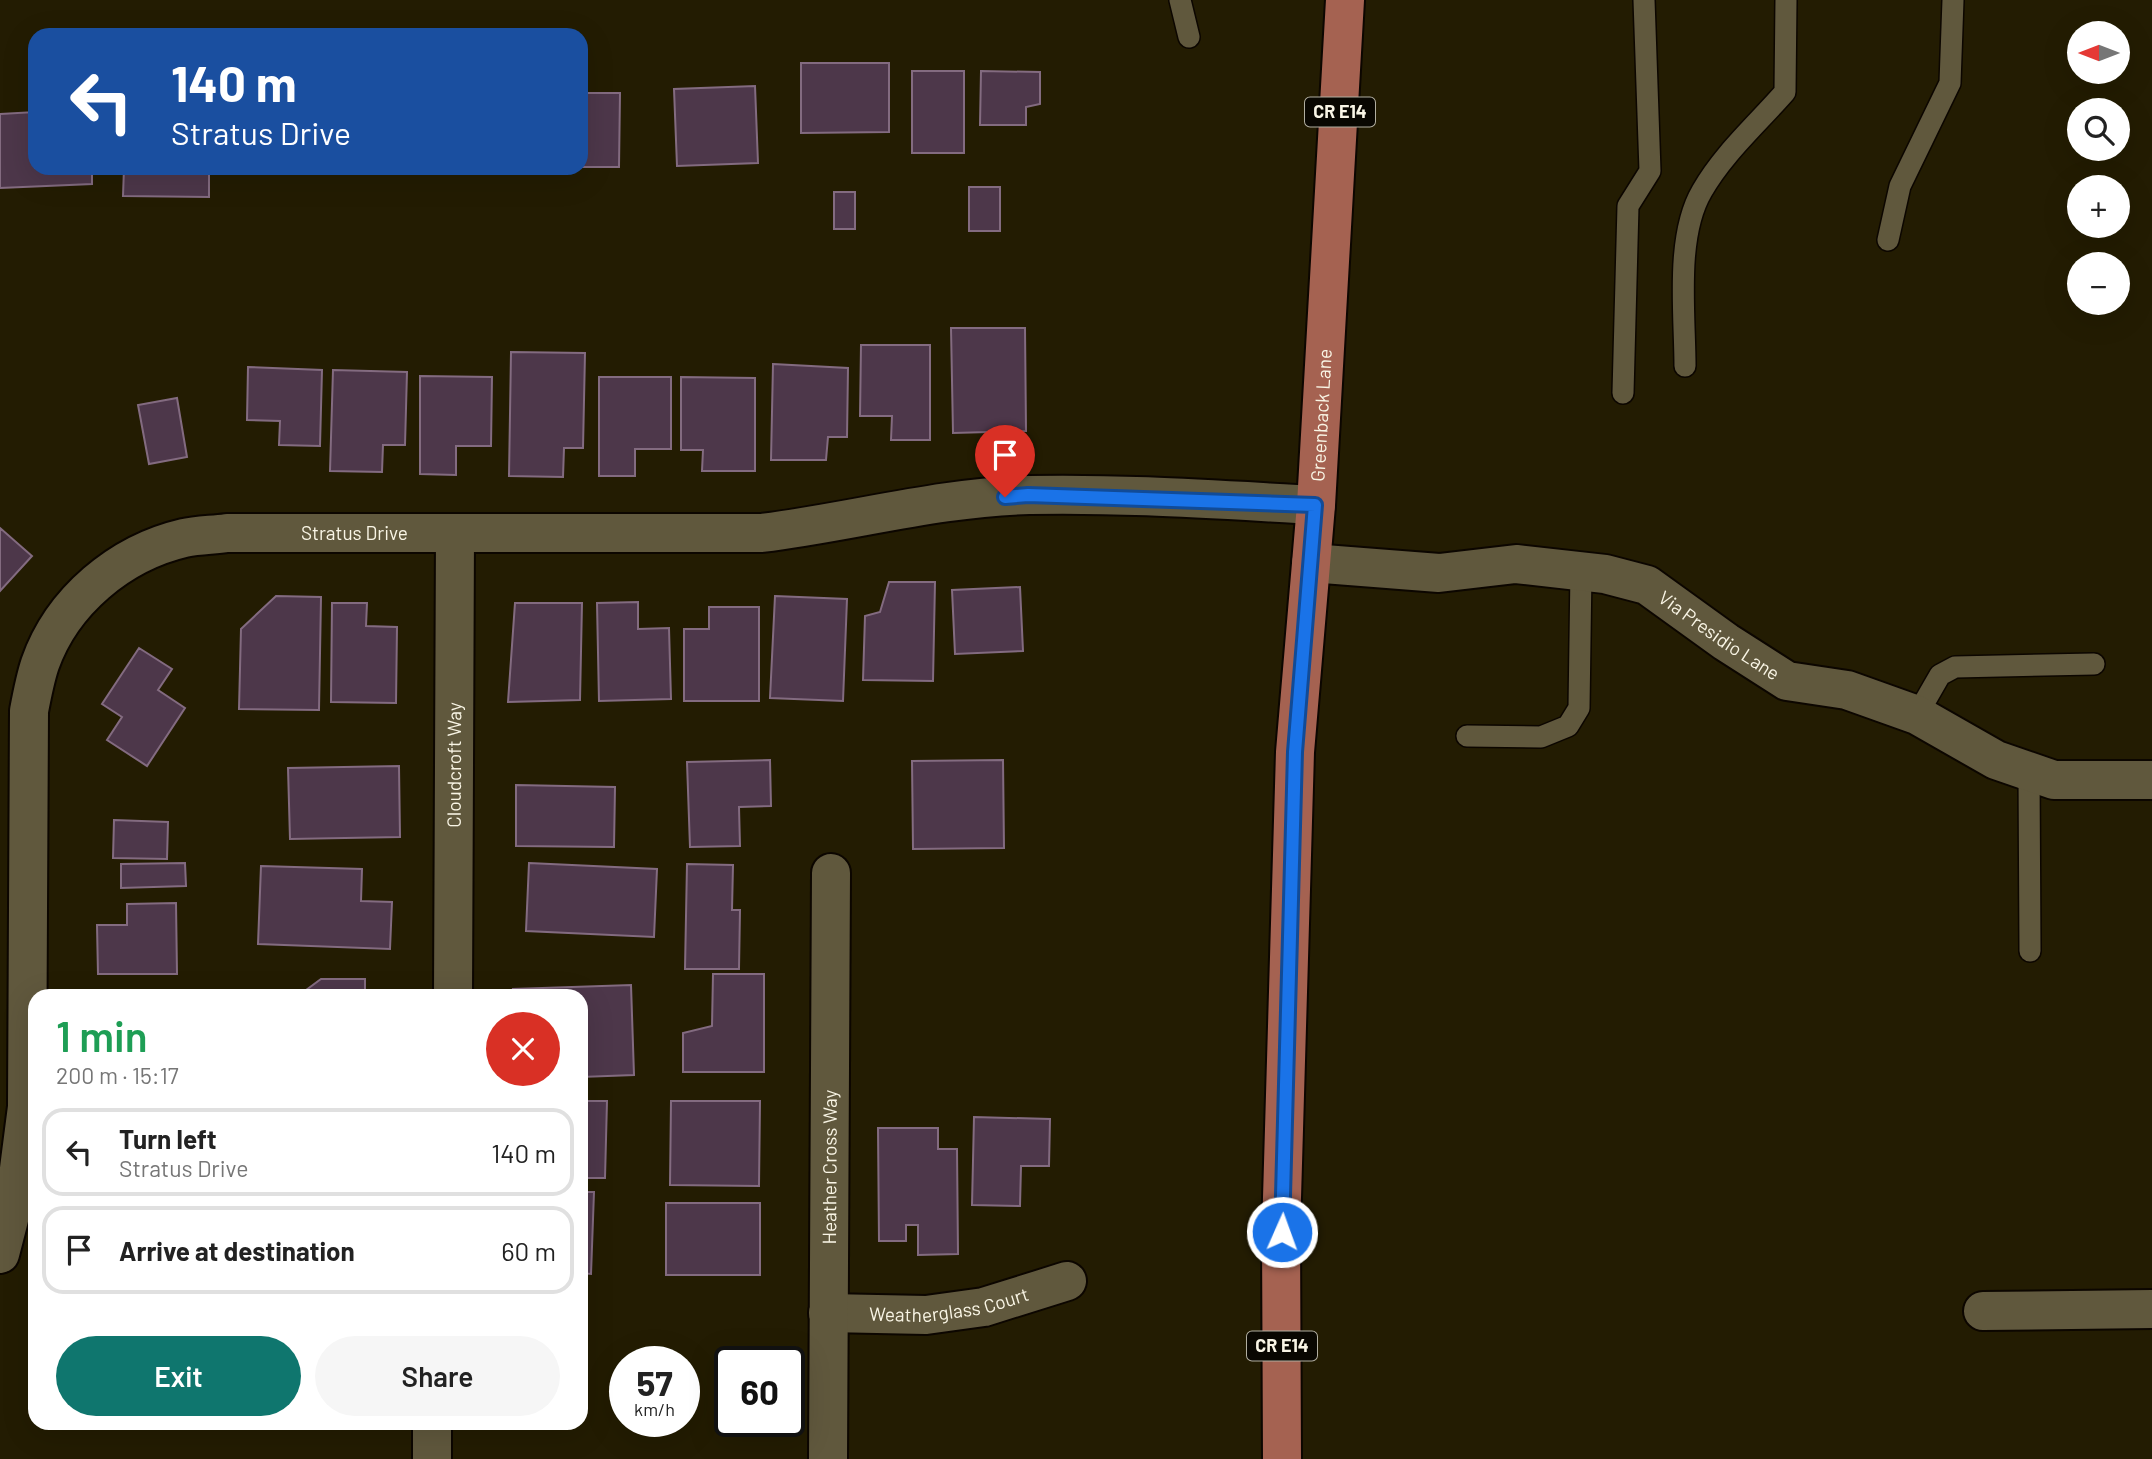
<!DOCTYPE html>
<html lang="en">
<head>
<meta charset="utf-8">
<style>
  body { margin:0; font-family:Barlow,sans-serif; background:#f6f6f6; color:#222; height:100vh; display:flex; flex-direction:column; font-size:26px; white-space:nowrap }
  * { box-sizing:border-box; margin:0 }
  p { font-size:23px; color:#767676 }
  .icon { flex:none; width:38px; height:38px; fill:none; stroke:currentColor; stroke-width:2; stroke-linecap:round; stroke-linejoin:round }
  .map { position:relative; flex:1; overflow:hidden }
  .sheet { position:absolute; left:28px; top:989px; width:560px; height:441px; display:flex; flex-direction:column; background:#fff; border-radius:21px; box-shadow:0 7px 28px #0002 }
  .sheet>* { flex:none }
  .top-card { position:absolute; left:28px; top:28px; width:560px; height:147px; border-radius:21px; box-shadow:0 7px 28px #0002; background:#1a4fa0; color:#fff; overflow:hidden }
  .needle { width:46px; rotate:270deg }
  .buttons { position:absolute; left:2067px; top:21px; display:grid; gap:14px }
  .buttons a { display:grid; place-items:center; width:63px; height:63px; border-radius:50%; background:#fff; box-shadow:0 7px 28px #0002; font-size:35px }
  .speed { position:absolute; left:609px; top:1346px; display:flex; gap:14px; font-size:35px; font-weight:700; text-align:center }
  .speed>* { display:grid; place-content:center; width:91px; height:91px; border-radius:50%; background:#fff; box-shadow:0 7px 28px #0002; line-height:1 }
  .speed small { font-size:18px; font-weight:400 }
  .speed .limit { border:4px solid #111; border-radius:10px; background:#fff; color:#111 }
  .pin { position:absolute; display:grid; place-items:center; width:60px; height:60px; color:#fff; margin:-72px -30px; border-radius:50% 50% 50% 0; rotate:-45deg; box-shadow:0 0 7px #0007 }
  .pin .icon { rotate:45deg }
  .me { position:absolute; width:77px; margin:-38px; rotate:2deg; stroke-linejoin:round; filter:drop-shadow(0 0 5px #0008) }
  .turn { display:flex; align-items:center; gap:24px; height:147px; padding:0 28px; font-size:32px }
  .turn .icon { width:91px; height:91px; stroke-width:2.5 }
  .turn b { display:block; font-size:49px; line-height:60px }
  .round { display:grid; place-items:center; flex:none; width:74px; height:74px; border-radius:37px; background:#f6f6f6 }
  .summary { display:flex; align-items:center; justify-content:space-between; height:119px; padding:0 28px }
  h1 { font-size:42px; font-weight:600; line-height:52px; color:#1e9e55 }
  .action { display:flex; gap:14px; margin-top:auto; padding:14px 28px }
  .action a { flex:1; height:80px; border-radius:42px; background:#0f766e; color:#fff; font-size:28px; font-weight:600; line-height:80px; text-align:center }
  .action a+a { background:#f6f6f6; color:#222 }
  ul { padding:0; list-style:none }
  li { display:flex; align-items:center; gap:21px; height:88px; margin:0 14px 10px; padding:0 14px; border:4px solid #e0e0e0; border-radius:21px }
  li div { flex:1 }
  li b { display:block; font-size:26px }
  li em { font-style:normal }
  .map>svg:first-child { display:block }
</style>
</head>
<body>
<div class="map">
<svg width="2152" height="1459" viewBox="0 0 2152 1459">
  <rect width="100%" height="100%" fill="#231c02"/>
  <!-- building -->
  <path fill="#4d374a" stroke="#836b80" stroke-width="2" d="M801,63H889V132L801,133Z
    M912,71H964V153H912Z
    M981,71L1040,72V104L1026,107V125H980Z
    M755,86L758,163L677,166L674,89Z
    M581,93H620L619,167H581Z
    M35,112V168H92V184L0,188V114Z
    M124,168H209V197L123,196Z
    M969,187H1000V231H969Z
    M834,192H855V229H834Z
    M951,328H1025L1026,431L953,433Z
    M861,345H930V440H891L892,416H860Z
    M511,352L585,353L583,448H564L563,477L509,476Z
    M773,364L848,368L847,437H828L826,460H771Z
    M248,367L322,370L320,446L279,445L280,421L247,420Z
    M333,370L407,372L405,445H383L382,472L330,471Z
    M420,376L492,377L491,446H456V475L420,474Z
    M599,377H671V449H635V476H599Z
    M681,377L755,378V471H702L703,450H681Z
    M177,398L187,457L149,464L138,405Z
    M0,528L32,556L0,591Z
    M889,582H935L933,681L863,680L865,616L880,612Z
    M1020,587L1023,651L955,654L952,590Z
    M276,596L321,597L319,710L239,709L241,629Z
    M775,596L847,599L843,701L770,698Z
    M638,602V629L669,628L671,699L599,701L597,603Z
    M332,603H367L366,626L397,627L396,703L331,702Z
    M515,603H582L580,700L508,702Z
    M709,607H759V701H684V629H709Z
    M139,648L172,669L158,690L185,708L147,766L107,740L122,717L102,704Z
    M770,760L771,806L739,807L740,846L690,847L687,762Z
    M1003,760L1004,848L913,849L912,761Z
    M399,766L400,837L290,839L288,768Z
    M516,785L615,787L614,847L516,846Z
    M114,820L168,822L167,859L113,858Z
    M185,863L186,886L121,888V864Z
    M529,863L657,869L654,937L526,931Z
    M687,864L733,865L732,910H740L739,969H685Z
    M261,866L362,869L361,901L392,902L390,949L258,944Z
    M176,903L177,974H98L97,925H127V904Z
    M713,974H764V1072H683V1033L712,1026Z
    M321,979H365V996H298Z
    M631,985L634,1075L581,1077V996H514L513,989Z
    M115,992L168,994V996H114Z
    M581,1101H607L605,1178H581Z
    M671,1101H760L759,1186L670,1185Z
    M974,1117L1050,1119L1049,1166H1021L1020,1206L972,1205Z
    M878,1128H938V1149H957L958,1254L918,1255V1225H906V1241H879Z
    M581,1192H594L591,1274L581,1273Z
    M666,1203H760V1275H666Z"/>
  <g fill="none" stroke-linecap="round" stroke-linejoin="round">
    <!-- lane casing -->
    <g stroke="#0c0600" stroke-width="24">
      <path id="lane" d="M1180,0L1189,37
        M1888,240L1900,186L1950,83L1953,0
        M1685,366C1685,314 1675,237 1702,191C1723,154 1757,124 1785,92L1786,0
        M1623,393L1628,206L1650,171L1644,0
        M1917,715L1940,675L1955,667L2094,664
        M1467,736L1541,737L1568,726L1579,708L1581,571
        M2029,772L2030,951"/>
    </g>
    <!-- street casing -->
    <g stroke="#0c0600" stroke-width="42">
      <g id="street">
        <path id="s1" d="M1311,563L1439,573L1516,564L1605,574L1647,585L1726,642L1787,681L1847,690L1917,715L1996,760L2054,780H2152"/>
        <path id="s2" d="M453,996L455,534"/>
        <path id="s3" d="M0,1254L16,1192L27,1107L29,711C32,695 35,679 40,664C62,601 120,553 184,538C198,535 213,535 227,533H762C851,522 939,497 1029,495C1124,493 1221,500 1316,505"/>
        <path d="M1983,1311L2152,1309"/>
        <path id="s4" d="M828,1313L926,1315L984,1307L1067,1281"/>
        <path d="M432,1459V1423"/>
        <path id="s5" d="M828,1459L831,873"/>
      </g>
    </g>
    <!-- primary casing -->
    <g stroke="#0c0600" stroke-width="42">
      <g id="primary">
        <path id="s6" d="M1282,1459L1281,1232L1295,752L1316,505L1345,0"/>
      </g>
    </g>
    <!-- lane -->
    <use href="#lane" stroke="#60583d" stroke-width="21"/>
    <!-- street -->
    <use href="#street" stroke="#60583d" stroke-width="38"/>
    <!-- primary -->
    <use href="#primary" stroke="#a56251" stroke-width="38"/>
  </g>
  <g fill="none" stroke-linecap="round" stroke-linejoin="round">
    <!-- route casing -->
    <g stroke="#114b97" stroke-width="18">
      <path id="route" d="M1005,497L1028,495L1315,505L1295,752L1282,1232"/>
    </g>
    <!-- route -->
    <use href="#route" stroke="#1a73e8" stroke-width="12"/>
  </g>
  <g text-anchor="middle" stroke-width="7" stroke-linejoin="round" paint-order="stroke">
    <!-- shield labels -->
    <g fill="#090701" stroke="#b1aea1" stroke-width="2">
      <rect x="1305" y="97.5" width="70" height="29" rx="5"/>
      <rect x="1247" y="1331.5" width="70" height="29" rx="5"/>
    </g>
    <g font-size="18" font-weight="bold" fill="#f9f5e5">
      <text x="1340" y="118">CR E14</text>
      <text x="1282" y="1352">CR E14</text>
    </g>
    <!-- street labels -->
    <g font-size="19" fill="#f9f5e5" stroke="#090701">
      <text dy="7" stroke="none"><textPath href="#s6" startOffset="1045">Greenback Lane</textPath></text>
      <text dy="7" stroke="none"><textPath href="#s3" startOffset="964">Stratus Drive</textPath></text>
      <text dy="7" stroke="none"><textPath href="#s1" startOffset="427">Via Presidio Lane</textPath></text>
      <text dy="7" stroke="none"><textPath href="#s2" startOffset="231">Cloudcroft Way</textPath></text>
      <text dy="7" stroke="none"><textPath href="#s5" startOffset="292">Heather Cross Way</textPath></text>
      <text dy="7" stroke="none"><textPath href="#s4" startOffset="122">Weatherglass Court</textPath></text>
    </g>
  </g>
</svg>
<div class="buttons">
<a><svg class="needle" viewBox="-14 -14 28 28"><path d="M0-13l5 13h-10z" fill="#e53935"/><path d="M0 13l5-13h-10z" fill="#767676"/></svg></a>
<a><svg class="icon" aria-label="search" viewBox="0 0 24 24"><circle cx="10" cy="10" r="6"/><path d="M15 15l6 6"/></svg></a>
<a>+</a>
<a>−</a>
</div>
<div class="speed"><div>57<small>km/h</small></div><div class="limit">60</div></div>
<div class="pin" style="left:1005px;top:497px;background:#d93025"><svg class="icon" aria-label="arrive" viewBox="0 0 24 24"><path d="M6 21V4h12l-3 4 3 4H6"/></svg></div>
<svg class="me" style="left:1282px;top:1232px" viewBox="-20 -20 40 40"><circle r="17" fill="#1a73e8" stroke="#fff" stroke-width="3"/><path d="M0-11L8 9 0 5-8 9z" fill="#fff"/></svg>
<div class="top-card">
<div class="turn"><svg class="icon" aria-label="left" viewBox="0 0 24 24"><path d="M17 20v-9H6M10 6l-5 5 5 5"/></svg><div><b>140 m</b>Stratus Drive</div></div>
</div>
<section class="sheet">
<div class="summary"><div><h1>1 min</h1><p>200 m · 15:17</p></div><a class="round" style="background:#d93025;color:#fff"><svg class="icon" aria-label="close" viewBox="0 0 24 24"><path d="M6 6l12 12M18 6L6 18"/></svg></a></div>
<ul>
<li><svg class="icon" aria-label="left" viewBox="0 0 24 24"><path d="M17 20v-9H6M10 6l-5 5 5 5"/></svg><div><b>Turn left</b><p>Stratus Drive</p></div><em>140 m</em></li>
<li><svg class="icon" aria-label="arrive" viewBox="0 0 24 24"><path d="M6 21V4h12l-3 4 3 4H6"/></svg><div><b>Arrive at destination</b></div><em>60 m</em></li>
</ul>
<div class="action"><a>Exit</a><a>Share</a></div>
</section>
</div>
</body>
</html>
